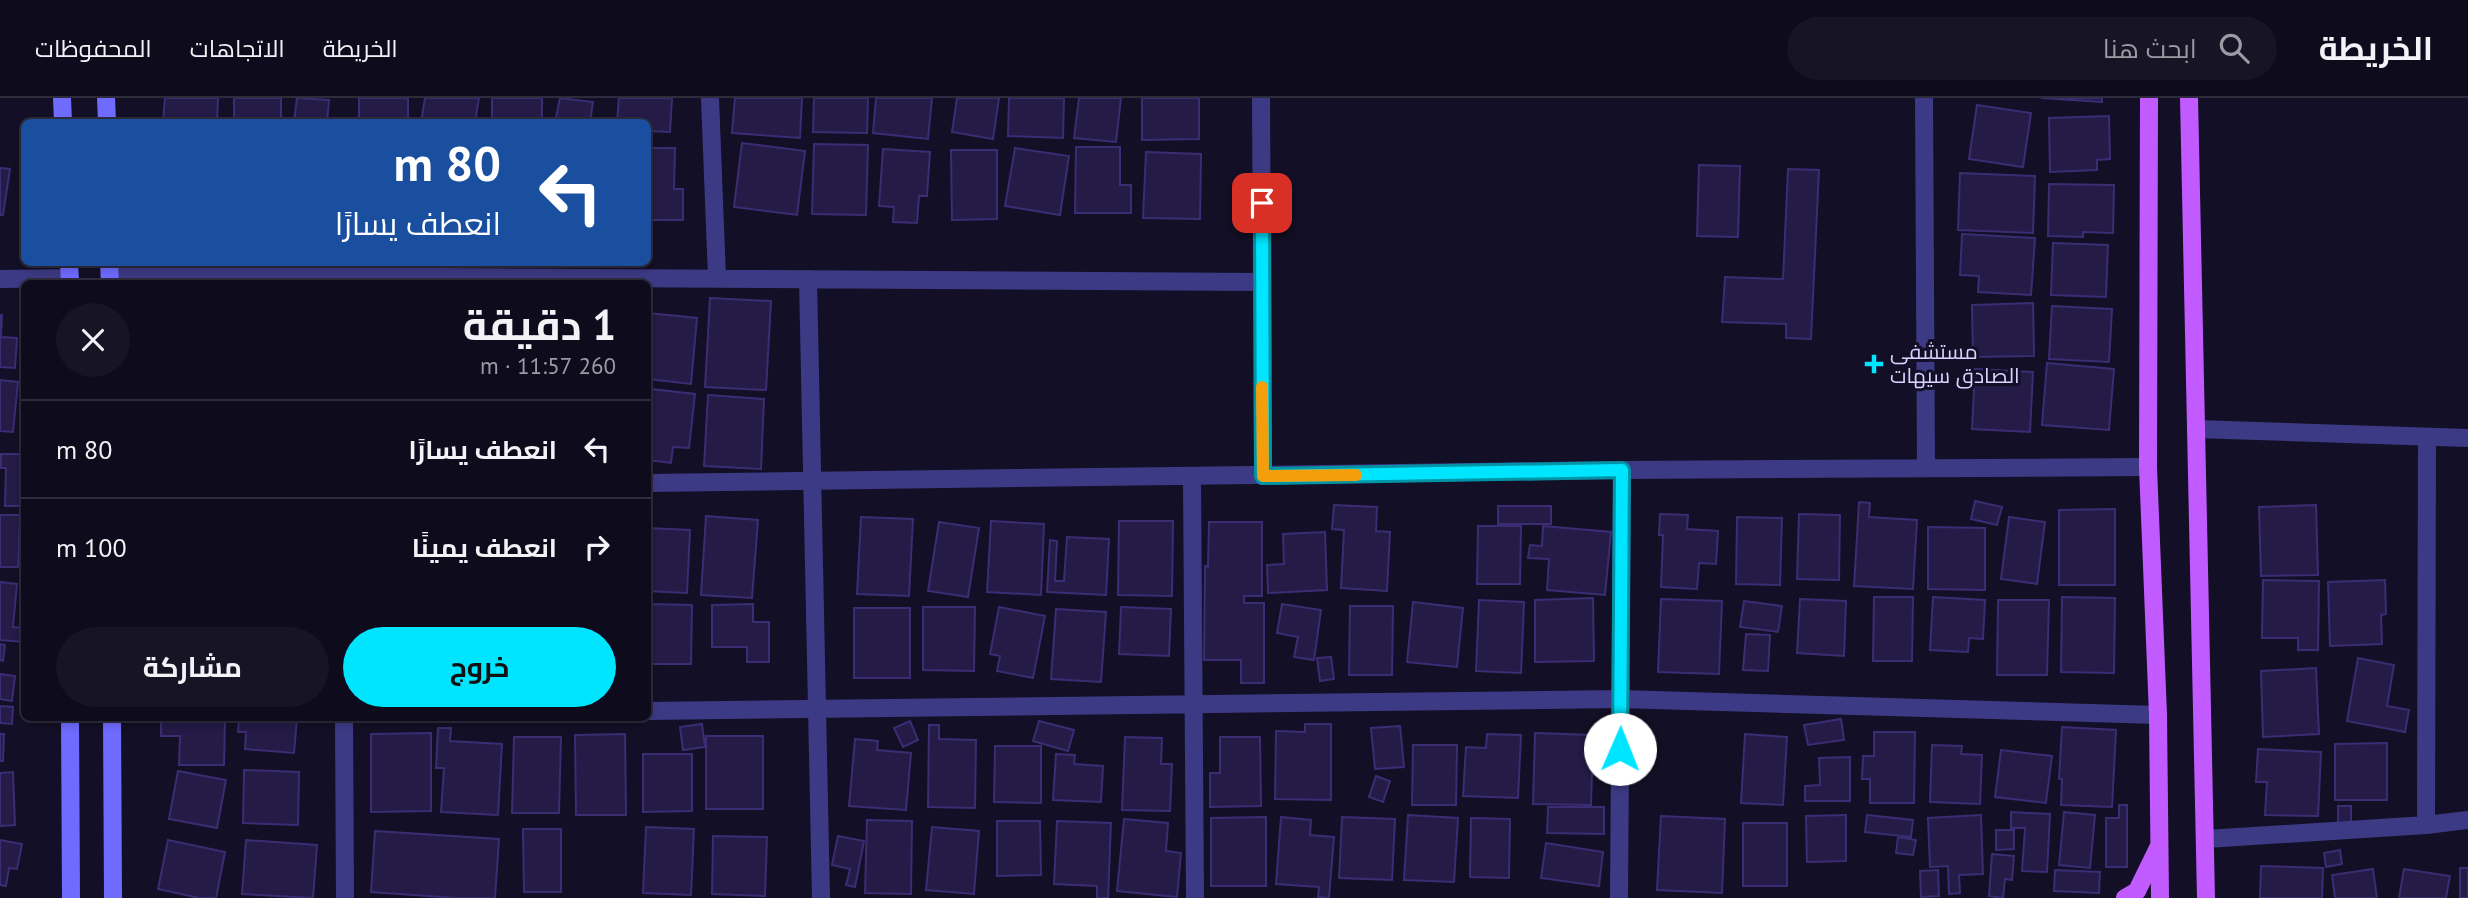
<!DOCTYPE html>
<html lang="ar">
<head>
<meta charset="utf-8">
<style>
  body { margin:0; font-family:"PT Sans",Cairo,sans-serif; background:#171425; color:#f1f3f6; direction:rtl; height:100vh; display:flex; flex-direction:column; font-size:26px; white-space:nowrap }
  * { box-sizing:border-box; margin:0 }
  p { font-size:23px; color:#9b9ba3 }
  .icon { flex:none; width:38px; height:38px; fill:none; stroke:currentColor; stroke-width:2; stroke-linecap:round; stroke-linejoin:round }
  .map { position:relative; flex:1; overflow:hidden; direction:ltr }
  .sheet { position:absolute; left:21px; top:182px; width:630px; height:441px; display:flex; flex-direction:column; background:#0e0b1c; border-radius:10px; box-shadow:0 4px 10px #0003,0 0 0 2px #2e2b3b; direction:rtl }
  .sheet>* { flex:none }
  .top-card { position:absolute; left:21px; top:21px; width:630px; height:147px; border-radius:10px; box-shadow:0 4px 10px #0003,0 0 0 2px #2e2b3b; direction:rtl; background:#1a4fa0; color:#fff; overflow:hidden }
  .pin { position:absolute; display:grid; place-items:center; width:60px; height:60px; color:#fff; margin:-30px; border-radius:14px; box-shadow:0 4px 10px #0006 }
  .me { position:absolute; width:77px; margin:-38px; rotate:1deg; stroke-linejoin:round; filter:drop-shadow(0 0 5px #0008) }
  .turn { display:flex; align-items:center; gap:24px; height:147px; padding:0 35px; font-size:32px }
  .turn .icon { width:91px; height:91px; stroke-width:2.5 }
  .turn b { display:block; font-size:49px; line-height:60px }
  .round { display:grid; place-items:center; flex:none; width:74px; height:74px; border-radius:37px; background:#171425 }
  .headline { display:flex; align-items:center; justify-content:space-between; height:119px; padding:0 35px }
  h1 { font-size:42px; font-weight:700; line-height:52px }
  .action { display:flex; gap:14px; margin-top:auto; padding:14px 35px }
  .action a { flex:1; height:80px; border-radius:42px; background:#00e5ff; color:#111; font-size:28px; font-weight:700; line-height:80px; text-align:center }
  .action a+a { background:#171425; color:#f1f3f6 }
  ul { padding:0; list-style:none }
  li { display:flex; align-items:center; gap:21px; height:98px; padding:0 35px; border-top:2px solid #2e2b3b }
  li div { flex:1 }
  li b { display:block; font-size:26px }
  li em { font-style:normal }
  header { display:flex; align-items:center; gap:42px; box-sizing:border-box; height:98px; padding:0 35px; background:#0e0b1c; border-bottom:2px solid #2e2b3b }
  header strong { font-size:33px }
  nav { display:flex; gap:38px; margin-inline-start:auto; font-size:24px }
  .search { width:490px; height:63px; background:#171425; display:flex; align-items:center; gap:18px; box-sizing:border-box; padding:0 24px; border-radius:38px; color:#9b9ba3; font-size:26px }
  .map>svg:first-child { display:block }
</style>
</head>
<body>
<header>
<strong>الخريطة</strong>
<div class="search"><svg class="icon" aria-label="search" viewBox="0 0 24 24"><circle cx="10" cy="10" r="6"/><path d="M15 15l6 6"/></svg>ابحث هنا</div>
<nav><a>الخريطة</a><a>الاتجاهات</a><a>المحفوظات</a></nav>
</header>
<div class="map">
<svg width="2468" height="800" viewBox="0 0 2468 800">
  <rect width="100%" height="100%" fill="#130f26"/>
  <!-- building -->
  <path fill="#241b47" stroke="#3b2d73" stroke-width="2" d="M165,0H218L217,24H163Z
    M234,0H281V24H234Z
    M297,0L329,2L327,24H294Z
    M359,0H408V24H359Z
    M425,0H479L475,24H421Z
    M492,0H542V24H492Z
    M560,0L593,4L590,24H555Z
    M619,0H672L670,34L648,33V24H617Z
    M735,0H802L800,40L732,35Z
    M814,0H868L867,35L813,34Z
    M876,0H932L928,41L873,35Z
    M957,0H999L993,41L952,34Z
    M1009,0H1064L1063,40L1008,38Z
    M1079,0H1121L1116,44L1074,40Z
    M1142,0H1199V41L1142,42Z
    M2041,0H2102V4Z
    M1977,7L2031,15L2023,69L1969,61Z
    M2109,18L2110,61L2097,62V72L2050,74L2049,20Z
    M742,45L805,53L797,117L734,109Z
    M814,46L868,47L866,117L812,116Z
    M1076,49H1120V87H1131V115H1075Z
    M648,50H675L674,91H683V122H648Z
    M1015,50L1069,58L1060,117L1005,108Z
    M883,51L930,54L927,98H919L917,125L893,124L894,109L879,108Z
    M951,52H997V121L952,122Z
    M1146,54L1201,56L1200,121L1143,120Z
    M1699,67L1740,68L1738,139L1697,138Z
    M0,70L10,71L3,117H0Z
    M1788,71L1819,72L1811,241L1786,240V226L1722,224L1725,179L1783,181Z
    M1960,75L2035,78L2033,135L1958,132Z
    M2049,86L2114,87L2113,135L2083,134V139L2048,138Z
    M1962,136L2035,140L2031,197L1978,194L1979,178L1960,177Z
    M2053,145L2108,147L2106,199L2051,197Z
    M710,200L771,203L766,292L705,289Z
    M2033,205L2034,258L1973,259L1972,207Z
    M2052,208L2112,211L2109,264L2049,261Z
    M648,215L697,220L691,286L648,281Z
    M0,217H2L1,239L17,240L15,270L0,269Z
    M2047,265L2114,271L2109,332L2042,327Z
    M1975,271L2033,274L2030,334L1972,331Z
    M0,282L18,284L13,334L0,333Z
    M651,291L695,296L689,350L673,349L671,365L648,362V324Z
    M708,297L764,301L761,371L704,368Z
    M1,356H23L21,408H5L6,370H1Z
    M1975,403L2002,409L1997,427L1971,421Z
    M1859,404L1870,405L1869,419L1917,422L1913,491L1854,488Z
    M1334,407L1377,409L1376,433L1390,434L1387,493L1341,490L1344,432L1332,431Z
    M2316,407L2318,477L2261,478L2259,409Z
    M1498,408H1551V426H1498Z
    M2115,411V487H2059V412Z
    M1660,416L1688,417L1687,431L1718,433L1716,466L1699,465L1697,491L1661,489L1663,437H1659Z
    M1799,416L1840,417L1839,482L1797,481Z
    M0,417H20L18,469H0Z
    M706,418L758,422L752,500L701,497Z
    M861,419L913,421L909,498L857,496Z
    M1737,419L1782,420L1780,487L1736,486Z
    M2009,419L2045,424L2037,486L2001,481Z
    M991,423L1044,426L1041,497L987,494Z
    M1119,423H1173L1172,498L1118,497Z
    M939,424L979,430L968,499L928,493Z
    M1209,424H1262V498H1244V505H1264V585H1241V562H1204L1205,468L1208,469Z
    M1478,428H1521L1520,486H1477Z
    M1543,428L1611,434L1605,497L1547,492L1549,461L1528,460L1530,447L1542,448Z
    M1928,429L1985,430V492L1928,491Z
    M648,430L690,432L687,495L648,493Z
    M1325,434L1327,492L1268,495L1267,467L1284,466L1283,436Z
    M1067,439L1109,441L1106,497L1047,494L1050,442L1057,443L1055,483H1064Z
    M2263,482L2319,483L2318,552H2298V540H2262Z
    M2385,482L2386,516L2381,517L2382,546L2330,548L2328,484Z
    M0,484L17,486L13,529L24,530V544L0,542Z
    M1874,499H1913L1912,563H1873Z
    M1933,499L1985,502L1983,541L1969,540L1968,554L1930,552Z
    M2062,499L2115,500L2114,575L2061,574Z
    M1593,500L1594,563L1535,564V502Z
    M1661,501L1722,503L1719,576L1658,574Z
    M1800,501L1846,503L1844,558L1797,555Z
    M1479,502L1524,504L1521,575L1476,573Z
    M1998,502H2049L2047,577H1997Z
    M1744,503L1782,508L1778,534L1740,529Z
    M1413,504L1463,510L1457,569L1407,564Z
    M648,506L692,507L691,566H648Z
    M753,506V524H769V564H747V549H712V507Z
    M1282,506L1321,512L1314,562L1294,559L1298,539L1277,535Z
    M1350,508H1393L1392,577H1349Z
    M923,509H975L974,573L923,572Z
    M999,509L1045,518L1033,580L997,573L1000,558L990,556Z
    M1121,509L1171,511L1169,558L1119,556Z
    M854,510H910V580H854Z
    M1056,511L1106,514L1101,584L1051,581Z
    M1746,536L1770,537L1768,573L1743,572Z
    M0,546L5,547L3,563L0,562Z
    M1331,559L1334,581L1320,583L1317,560Z
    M2358,560L2394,567L2387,608L2409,612L2405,634L2347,623Z
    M2316,570L2319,636L2263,639L2261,573Z
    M0,576L15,578L12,603L0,601Z
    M0,608L13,609L12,626L0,625Z
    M161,620H225L224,667H179L180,638H161Z
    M239,620H297L294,655L245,651L246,634H238Z
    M1841,621L1844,642L1808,647L1804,627Z
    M910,623L918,642L903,649L894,630Z
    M1039,623L1074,632L1068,653L1033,643Z
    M702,626L705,649L683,652L680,629Z
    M1305,626H1331V702L1275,701L1276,633L1305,634Z
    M929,627H939V641L976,642L975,710L928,709Z
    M1400,628L1404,669L1375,671L1371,630Z
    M2062,629L2116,632L2112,709L2061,707L2062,681H2059Z
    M438,630H451L450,643L502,646L498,717L441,714L444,670H436Z
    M1874,634H1915L1914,705H1870V681H1862L1863,658H1874Z
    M431,635V713L371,714V636Z
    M1535,635L1593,637L1591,707L1533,706Z
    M0,636H4L3,663H0Z
    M625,636L626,717H576L575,637Z
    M1487,636L1521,637L1518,700L1463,698L1466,649L1486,650Z
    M1745,636L1787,639L1783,707L1741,705Z
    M706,638H763V711H706Z
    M514,639H561L559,715H512Z
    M1125,639L1162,640L1161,666H1172L1170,713L1122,712Z
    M1220,639H1260L1261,708L1210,709V675H1220Z
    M855,641L878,643L877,652L911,655L906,712L849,708Z
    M2387,645V702H2335V646Z
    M1413,647H1457L1456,707H1412Z
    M1932,647L1962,648L1961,656L1982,657L1980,706L1930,704Z
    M995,648H1041V705L994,704Z
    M2258,651L2321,654L2318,718L2265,717L2267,684H2256Z
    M2001,652L2052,658L2046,705L1995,699Z
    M643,656H692V713L643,714Z
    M1056,656L1075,657L1074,666L1103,668L1101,704L1053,702Z
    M1850,659V703H1805V688L1820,687L1819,660Z
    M244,672L299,674L298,727L243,725Z
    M178,673L226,682L217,730L169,721Z
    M13,674L15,727L0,728V675Z
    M1376,678L1390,683L1383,704L1369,699Z
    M2119,707H2127V769H2106V720H2119Z
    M2338,708H2351V726H2338Z
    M1548,709H1604V736L1547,735Z
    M2011,714L2050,716L2047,774L2022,773L2025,730H2011Z
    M2064,714L2095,717L2090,770L2059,767Z
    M1408,717L1458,720L1454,784L1404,782Z
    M1846,717V763L1807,764L1806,718Z
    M1867,717L1913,722L1911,739L1865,734Z
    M1981,717L1983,776L1959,777L1960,795L1949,796L1948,768L1930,769L1928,720Z
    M1661,718L1725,721L1722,795L1657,792Z
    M1266,719V788H1211V720Z
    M1281,719L1311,722L1310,737L1334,739L1329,800L1318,799L1319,789L1276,786Z
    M1342,719L1395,721L1392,782L1339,780Z
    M1471,720L1510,721L1509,780L1470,779Z
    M1124,721L1168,725L1166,753L1181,755L1177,799L1117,793Z
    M867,722L912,723L911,796L865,795Z
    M997,723H1040L1041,777L997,778Z
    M1057,723L1111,725L1108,800H1097V788L1054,786Z
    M1743,725H1787V788H1743Z
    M646,729L694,731L691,797L643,795Z
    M932,729L979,733L974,796L926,792Z
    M523,731H561V794H524Z
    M1996,732H2014V751L1996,752Z
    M375,733L499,741L495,800H456L371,794Z
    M713,738L767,739L765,798L712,796Z
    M838,738L864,743L855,789L846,787L850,771L832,767Z
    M1898,739L1916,742L1913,757L1896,755Z
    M0,742L22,746L17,771L9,770L6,788L0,787Z
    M168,742L225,754L216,800H199L158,791Z
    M246,742L317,747L313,800L242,796Z
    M1546,745L1603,754L1599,788L1541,780Z
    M2340,752L2342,766L2326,769L2324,755Z
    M1992,756L2014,758L2012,782L2005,781L2003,800L1989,798Z
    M2261,768L2323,770L2322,800H2260Z
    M2460,770H2468V800H2460Z
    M2373,771L2377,800H2335L2332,777Z
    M2404,771L2450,778L2446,800H2399Z
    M1938,772L1939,798L1921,799L1920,773Z
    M2055,772L2100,774L2099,795L2054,793Z"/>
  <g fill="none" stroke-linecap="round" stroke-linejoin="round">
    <!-- street -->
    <path stroke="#3d3a85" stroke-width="18" d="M710,0L717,180
      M1261,0L1263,378
      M1924,0L1926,370
      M110,177L1262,184
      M0,181L70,180
      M808,181L821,800
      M2196,331L2468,340
      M1192,379L1195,800
      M648,385L1622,372L2148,369
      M648,613L1621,601L2158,617
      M344,620L345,800
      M2426,727L2427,339
      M2206,741L2426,727L2468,722
      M1619,800L1622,372"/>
    <!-- secondary -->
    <path stroke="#6f6bff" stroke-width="18" d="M62,0L63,24
      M106,0L107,24
      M69,164L70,186
      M109,164L110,186
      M70,620L71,800
      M112,620L113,800"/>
    <!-- primary -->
    <path stroke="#c25bff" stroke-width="18" d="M2149,0L2148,369L2158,617L2160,800
      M2189,0L2206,800
      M2125,800L2137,793L2159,748"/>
  </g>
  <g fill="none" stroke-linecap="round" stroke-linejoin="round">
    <!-- route casing -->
    <g stroke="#0095a6" stroke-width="18">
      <path id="route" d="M1262,105L1263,378L1622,372L1620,651"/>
    </g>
    <!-- route -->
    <use href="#route" stroke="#00e5ff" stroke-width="12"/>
    <!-- slow -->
    <path stroke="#f59e0b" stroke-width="12" d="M1262,289L1263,378L1356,377"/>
  </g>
  <!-- markers -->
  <path fill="#00e5ff" stroke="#130f26" stroke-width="2.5" d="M1870.5 255.5h7v7h7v7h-7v7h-7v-7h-7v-7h7z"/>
  <g text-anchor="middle" stroke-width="6" stroke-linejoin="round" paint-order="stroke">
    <!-- poi labels -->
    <g font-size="21" fill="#d9d4ff" stroke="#130f26" text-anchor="start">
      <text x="1890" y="261">مستشفى<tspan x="1890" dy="24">الصادق سيهات</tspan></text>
    </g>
  </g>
</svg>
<div class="pin" style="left:1262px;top:105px;background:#d93025"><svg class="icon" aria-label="arrive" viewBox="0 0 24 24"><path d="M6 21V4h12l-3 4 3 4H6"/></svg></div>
<svg class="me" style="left:1620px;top:651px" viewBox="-20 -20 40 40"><circle r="19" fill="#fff"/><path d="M0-13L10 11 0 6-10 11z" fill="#00e5ff"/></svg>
<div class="top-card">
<div class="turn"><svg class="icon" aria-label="left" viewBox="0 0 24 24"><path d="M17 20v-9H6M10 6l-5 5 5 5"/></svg><div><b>80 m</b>انعطف يسارًا</div></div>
</div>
<section class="sheet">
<div class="headline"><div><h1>1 دقيقة</h1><p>260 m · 11:57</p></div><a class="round"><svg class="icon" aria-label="close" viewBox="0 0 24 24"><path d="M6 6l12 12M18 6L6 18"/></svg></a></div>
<ul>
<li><svg class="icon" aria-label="left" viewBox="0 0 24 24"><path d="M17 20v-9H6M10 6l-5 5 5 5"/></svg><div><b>انعطف يسارًا</b></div><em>80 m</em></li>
<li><svg class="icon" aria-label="right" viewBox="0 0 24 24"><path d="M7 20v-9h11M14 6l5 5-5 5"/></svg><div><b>انعطف يمينًا</b></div><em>100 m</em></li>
</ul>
<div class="action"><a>خروج</a><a>مشاركة</a></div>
</section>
</div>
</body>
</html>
